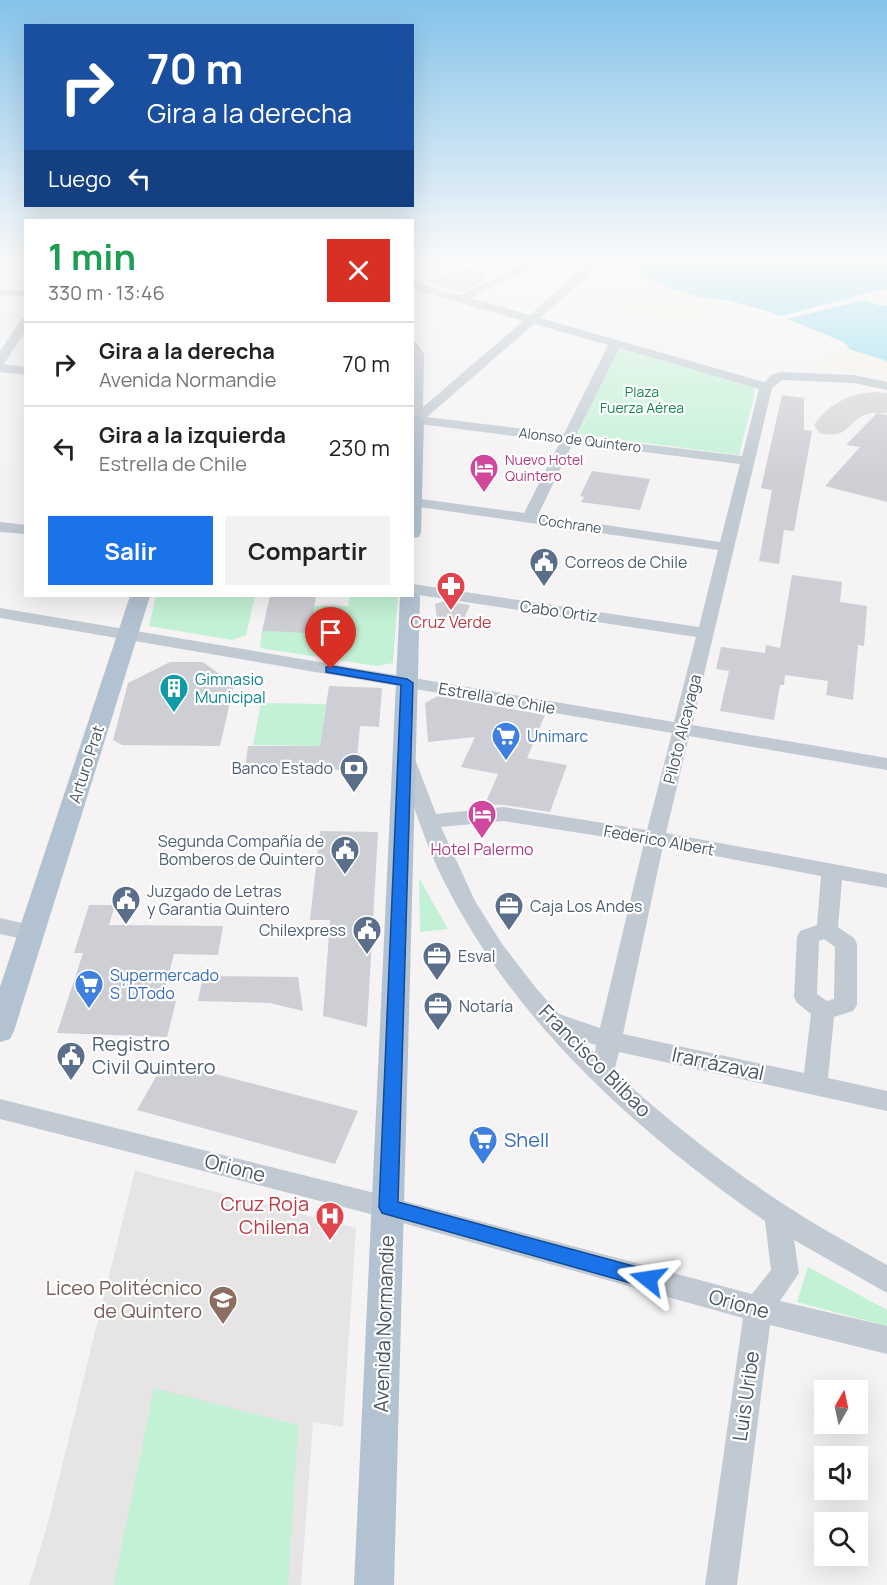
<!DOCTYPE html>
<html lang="es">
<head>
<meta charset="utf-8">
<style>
  body { margin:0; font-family:Manrope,sans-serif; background:#f2f2f2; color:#222; height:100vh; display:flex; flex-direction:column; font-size:22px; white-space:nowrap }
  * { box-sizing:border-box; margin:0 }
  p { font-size:20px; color:#767676 }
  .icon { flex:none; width:33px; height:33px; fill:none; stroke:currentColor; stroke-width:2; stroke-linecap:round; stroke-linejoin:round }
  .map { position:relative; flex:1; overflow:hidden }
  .sheet { position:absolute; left:24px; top:219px; width:390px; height:378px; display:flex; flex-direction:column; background:#fff; border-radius:0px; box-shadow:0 6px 24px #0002 }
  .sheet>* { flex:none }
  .guide { position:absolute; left:24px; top:24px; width:390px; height:183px; border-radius:0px; box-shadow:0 6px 24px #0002; background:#1a4fa0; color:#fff; overflow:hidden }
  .needle { width:39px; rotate:9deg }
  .fabs { position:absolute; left:814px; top:1380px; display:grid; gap:12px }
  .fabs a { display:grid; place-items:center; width:54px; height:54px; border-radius:0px; background:#fff; box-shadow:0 6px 24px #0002; font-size:30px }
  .pin { position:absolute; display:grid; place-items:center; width:51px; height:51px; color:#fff; margin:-62px -26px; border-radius:50% 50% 50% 0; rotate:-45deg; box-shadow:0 0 6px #0007 }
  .pin .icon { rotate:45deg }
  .me { position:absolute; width:66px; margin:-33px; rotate:285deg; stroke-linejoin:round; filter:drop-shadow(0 0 4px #0008) }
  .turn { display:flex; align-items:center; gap:21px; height:126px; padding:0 24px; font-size:27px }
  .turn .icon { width:78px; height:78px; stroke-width:2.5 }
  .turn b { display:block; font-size:42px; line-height:51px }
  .then { display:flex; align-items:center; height:57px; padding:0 24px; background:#0003; gap:12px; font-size:22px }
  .round { display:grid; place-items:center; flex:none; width:63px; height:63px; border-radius:0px; background:#f2f2f2 }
  .overview { display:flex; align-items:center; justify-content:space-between; height:102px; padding:0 24px }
  h1 { font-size:36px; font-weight:700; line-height:45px; color:#1e9e55 }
  .button { display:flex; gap:12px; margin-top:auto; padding:12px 24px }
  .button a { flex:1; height:69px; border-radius:0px; background:#1a73e8; color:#fff; font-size:24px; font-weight:700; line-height:69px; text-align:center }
  .button a+a { background:#f2f2f2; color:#222 }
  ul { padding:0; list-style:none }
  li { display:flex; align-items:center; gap:18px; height:84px; padding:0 24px; border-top:2px solid #e0e0e0 }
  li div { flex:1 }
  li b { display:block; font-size:22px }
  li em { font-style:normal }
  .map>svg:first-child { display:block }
</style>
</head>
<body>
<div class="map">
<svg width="887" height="1585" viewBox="0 0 887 1585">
  <rect width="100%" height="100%" fill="#f5f3f3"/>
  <!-- education -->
  <path fill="#e6e4e5" d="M135,1171L356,1228L343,1427L313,1422L301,1585H29L47,1526Z"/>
  <!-- green -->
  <path fill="#c3f1d5" d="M617,348L753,387L755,392L739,455L578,434Z
    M156,596H255L246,635L232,640L149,626Z
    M350,596H398L393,663L377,666L260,648L262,631L310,632L314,606H348Z
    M261,703L326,704L320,746L253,745Z
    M419,878L448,929L420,932Z
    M808,1267L887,1310V1326L797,1302Z
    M154,1388L298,1425L288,1585H114Z"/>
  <!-- sand -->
  <path fill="#f5f0e5" d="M634,266L636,273L672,289L699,297L728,300C717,307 704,317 691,320C670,324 597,304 577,295L580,288L613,277Z
    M849,349L887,361V375L819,369L817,364Z"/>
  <!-- water -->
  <path fill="#90daee" d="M636,262H887V361L849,349L843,342L773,313L727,300L699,297L672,289L636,273Z"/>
  <!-- pier -->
  <path fill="#f5f3f3" d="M883,289L887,290V305L881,306L865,300L787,319L843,342L848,346L849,349L846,350L842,345L813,331L776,320L772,316L724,303L728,300L773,313L777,317Z"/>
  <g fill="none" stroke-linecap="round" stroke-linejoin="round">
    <!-- taxiway -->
    <path fill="#d5d6d8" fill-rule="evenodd" d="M877,392L887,393V413C881,413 873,412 867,414C845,422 850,440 819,433L814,425C829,403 850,393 877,392Z"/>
  </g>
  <!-- building -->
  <path fill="#cdcfd5" d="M461,268L483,271L487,279L460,292L428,282Z
    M782,395L804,398V430L812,431L794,531L784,530L779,564L759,561L772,490L761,488Z
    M877,413L887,415V502L825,486L860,447L846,445Z
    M592,471L650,479L640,510L581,502L584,497L580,496Z
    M792,575L842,582L840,602L867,606L864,646L858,645L853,700L826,695L828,681L785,675L784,685H780L774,720L720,711L729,671L716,669L721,647L765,653L766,645L780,648Z
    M270,596H316L310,633L262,631Z
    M444,601L470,605L462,623L437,619L435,604Z
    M170,662H203L234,685L220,746L122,745L113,740L128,683Z
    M329,686L382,688L379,727L360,726L356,770L245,769L248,746H320Z
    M438,696L545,715L527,758L567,765L550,812L504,805L485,804L498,774L461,767L475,737L428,742L425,703Z
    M320,831L378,832L367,1027L323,1016L330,920H310Z
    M89,905H115L109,925L223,926L218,955L174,954L162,1000L176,1001L167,1037L57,1033L83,953H74Z
    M203,976L298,977L303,1011L270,1003L198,1001Z
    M165,1061L358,1111L335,1164L137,1110Z"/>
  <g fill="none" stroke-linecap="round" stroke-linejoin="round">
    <!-- minor -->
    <path fill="#c1cad2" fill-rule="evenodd" d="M529,262H542L470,298L530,315L589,262H600L579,284L540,318L764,382L773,374L782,372L854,375L887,382V390L854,383L782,380L772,388L692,725L887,758V770L689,736L666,833L887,874V888L842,880L838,927L854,938L857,944V1005L853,1011L834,1017L828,1078L887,1091V1111L619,1052L614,1072C669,1121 726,1167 788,1207C820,1228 854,1246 887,1265V1293L794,1240L799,1273L780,1301L887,1326V1354L770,1325L737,1585H705L743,1318L363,1212L0,1119V1099L363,1190L752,1294L771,1270L765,1221C639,1133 520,1028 448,889C426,848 413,802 397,758L399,754H413L436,814L504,807L647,830L672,733L0,618V608L674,722L696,637L412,594V584L699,627L718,550L412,506L414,498L524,513L560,442L412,423V342H416L424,354L423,407L523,321L412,289V282L459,295ZM534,324L608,345L564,434L427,417ZM619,348L759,389L742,456L576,436ZM573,443L740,464L720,542L538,515ZM504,821L644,843L600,1028L559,1014L536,988L502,944L475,901L441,827ZM663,846L821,876L817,925L800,931L797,937L794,997L797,1003L811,1014L804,1073L623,1034ZM824,939L835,947L834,999L827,1001L817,994L819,941ZM583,1041L596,1045L595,1053Z
      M0,289L26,291V297L0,295Z
      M26,317V330L4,364H1L26,367V375L0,372V351L22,318Z
      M0,522L26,525V534L0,532Z
      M0,918L40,927L43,933L40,939L32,941L0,934Z"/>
    <!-- major -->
    <path fill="#b3c2d1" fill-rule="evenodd" d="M412,414L422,417L424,420L421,533L419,537L412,538Z
      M412,591L420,596L394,1585H354L400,596H412Z
      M130,596H150L14,1031L10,1039L0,1042V987Z"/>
  </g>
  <!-- sky -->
  <linearGradient id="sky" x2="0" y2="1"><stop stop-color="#85c3ea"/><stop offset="0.54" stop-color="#fafafa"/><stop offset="1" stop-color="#fafafa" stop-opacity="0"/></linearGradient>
  <rect width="887" height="483" fill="url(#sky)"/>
  <!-- route -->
  <path fill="#1a73e8" stroke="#114b97" stroke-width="1.5" d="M331,666L407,679L413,683L398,1202L648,1270L655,1273L658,1279L655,1285L648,1288L382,1213L379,1207L401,685L326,672V667Z"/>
  <!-- icons -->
  <defs>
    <g id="hotel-pin" transform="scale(1.5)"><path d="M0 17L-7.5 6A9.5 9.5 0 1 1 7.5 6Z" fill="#d1479c" stroke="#fff"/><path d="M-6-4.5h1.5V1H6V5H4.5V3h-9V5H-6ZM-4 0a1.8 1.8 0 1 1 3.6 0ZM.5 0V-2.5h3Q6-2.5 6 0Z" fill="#fff"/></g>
    <g id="civic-pin" transform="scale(1.5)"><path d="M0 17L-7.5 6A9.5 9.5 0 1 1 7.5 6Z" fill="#5c6f8a" stroke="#fff"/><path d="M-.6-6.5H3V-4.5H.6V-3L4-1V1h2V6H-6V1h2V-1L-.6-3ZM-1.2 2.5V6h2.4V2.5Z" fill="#fff"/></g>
    <g id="pharmacy-pin" transform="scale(1.5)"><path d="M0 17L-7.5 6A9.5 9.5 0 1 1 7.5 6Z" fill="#e0444e" stroke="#fff"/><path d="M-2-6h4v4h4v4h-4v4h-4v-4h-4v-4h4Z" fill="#fff"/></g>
    <g id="building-pin" transform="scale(1.5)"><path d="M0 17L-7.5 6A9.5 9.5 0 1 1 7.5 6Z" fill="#0f9aa8" stroke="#fff"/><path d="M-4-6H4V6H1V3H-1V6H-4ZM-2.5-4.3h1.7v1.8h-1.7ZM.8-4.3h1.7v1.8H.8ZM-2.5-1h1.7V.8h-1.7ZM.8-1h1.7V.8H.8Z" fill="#fff"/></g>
    <g id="supermarket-pin" transform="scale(1.5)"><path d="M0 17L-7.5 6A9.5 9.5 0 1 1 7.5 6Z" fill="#3f7fe0" stroke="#fff"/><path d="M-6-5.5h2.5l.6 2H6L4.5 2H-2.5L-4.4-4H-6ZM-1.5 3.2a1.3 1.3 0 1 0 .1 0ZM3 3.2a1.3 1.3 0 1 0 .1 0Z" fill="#fff"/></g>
    <g id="bank-pin" transform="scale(1.5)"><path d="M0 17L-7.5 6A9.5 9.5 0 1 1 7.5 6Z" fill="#5c6f8a" stroke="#fff"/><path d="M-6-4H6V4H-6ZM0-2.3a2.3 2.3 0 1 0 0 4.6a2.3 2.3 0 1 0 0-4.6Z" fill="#fff"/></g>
    <g id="office-pin" transform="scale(1.5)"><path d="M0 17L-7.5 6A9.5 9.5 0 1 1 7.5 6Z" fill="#5c6f8a" stroke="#fff"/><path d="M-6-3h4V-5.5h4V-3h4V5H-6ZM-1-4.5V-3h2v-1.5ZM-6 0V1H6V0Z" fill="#fff"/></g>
    <g id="hospital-pin" transform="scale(1.5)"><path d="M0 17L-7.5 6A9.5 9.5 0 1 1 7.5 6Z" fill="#e0444e" stroke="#fff"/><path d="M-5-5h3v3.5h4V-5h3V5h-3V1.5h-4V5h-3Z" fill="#fff"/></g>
    <g id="school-pin" transform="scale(1.5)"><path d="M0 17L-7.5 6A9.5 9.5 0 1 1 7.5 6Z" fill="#8d6e63" stroke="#fff"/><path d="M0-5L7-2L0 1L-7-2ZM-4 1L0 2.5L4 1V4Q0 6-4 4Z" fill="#fff"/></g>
  </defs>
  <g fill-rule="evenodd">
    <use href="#hotel-pin" x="484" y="468"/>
    <use href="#civic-pin" x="544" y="562"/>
    <use href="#pharmacy-pin" x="451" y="586"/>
    <use href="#building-pin" x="174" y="688"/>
    <use href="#supermarket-pin" x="506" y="736"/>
    <use href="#bank-pin" x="354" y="768"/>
    <use href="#hotel-pin" x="482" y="814"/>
    <use href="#civic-pin" x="345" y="850"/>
    <use href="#civic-pin" x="126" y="900"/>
    <use href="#office-pin" x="509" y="906"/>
    <use href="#civic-pin" x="367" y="930"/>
    <use href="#office-pin" x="437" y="956"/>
    <use href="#supermarket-pin" x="89" y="984"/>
    <use href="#office-pin" x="438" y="1006"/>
    <use href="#civic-pin" x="71" y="1056"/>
    <use href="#supermarket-pin" x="483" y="1140"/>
    <use href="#hospital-pin" x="330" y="1216"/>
    <use href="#school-pin" x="223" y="1300"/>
  </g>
  <g text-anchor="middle" stroke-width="4.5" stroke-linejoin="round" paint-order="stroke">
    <!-- far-park labels -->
    <g font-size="14" fill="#17864f" stroke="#fff">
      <text x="642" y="397">Plaza<tspan x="642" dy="16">Fuerza Aérea</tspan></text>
    </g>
    <!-- far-street labels -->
    <g font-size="14" fill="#4a5661" stroke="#fff">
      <text transform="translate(580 440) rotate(7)" y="5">Alonso de Quintero</text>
      <text transform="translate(570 524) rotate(8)" y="5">Cochrane</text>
    </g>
    <!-- far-hotel labels -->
    <g font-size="14" fill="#b23c85" stroke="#fff" text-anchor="start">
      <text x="505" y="465">Nuevo Hotel<tspan x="505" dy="16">Quintero</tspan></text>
    </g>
    <!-- service labels -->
    <g font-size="16" fill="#4e5e75" stroke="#fff" text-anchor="start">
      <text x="565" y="568">Correos de Chile</text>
      <text x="333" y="774" text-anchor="end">Banco Estado</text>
      <text x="324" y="847" text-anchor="end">Segunda Compañía de<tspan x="324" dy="18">Bomberos de Quintero</tspan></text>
      <text x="147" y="897">Juzgado de Letras<tspan x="147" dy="18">y Garantia Quintero</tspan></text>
      <text x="530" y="912">Caja Los Andes</text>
      <text x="346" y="936" text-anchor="end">Chilexpress</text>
      <text x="458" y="962">Esval</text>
      <text x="459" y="1012">Notaría</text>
    </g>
    <!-- street labels -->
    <g font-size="16" fill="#4a5661" stroke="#fff">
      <text transform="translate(559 611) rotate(8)" y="6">Cabo Ortiz</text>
      <text transform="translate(497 698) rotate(10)" y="6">Estrella de Chile</text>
      <text transform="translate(682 729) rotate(-76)" y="6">Piloto Alcayaga</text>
      <text transform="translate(86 764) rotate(-72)" y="6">Arturo Prat</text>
      <text transform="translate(659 840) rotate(10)" y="6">Federico Albert</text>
    </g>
    <!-- health labels -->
    <g font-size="16" fill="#be3a42" stroke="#fff">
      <text x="451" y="628">Cruz Verde</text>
    </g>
    <!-- culture labels -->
    <g font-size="16" fill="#0d838f" stroke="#fff" text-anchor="start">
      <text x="195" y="685">Gimnasio<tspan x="195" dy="18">Municipal</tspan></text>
    </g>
    <!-- shop labels -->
    <g font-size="16" fill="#366cbe" stroke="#fff" text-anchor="start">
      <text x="527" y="742">Unimarc</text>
      <text x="110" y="981">Supermercado<tspan x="110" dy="18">S´DTodo</tspan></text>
    </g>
    <!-- hotel labels -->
    <g font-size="16" fill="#b23c85" stroke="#fff">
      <text x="482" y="855">Hotel Palermo</text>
    </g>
    <!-- near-service labels -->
    <g font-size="20" fill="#4e5e75" stroke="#fff" text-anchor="start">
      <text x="92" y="1051">Registro<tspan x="92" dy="23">Civil Quintero</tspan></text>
    </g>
    <!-- near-street labels -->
    <g font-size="20" fill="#4a5661" stroke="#fff">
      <text transform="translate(595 1061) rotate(45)" y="7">Francisco Bilbao</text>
      <text transform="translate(718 1064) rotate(12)" y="7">Irarrázaval</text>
      <text transform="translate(235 1168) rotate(14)" y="7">Orione</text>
      <text transform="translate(739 1304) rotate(15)" y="7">Orione</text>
      <text transform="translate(384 1324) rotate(-88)" y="7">Avenida Normandie</text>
      <text transform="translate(746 1396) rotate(-82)" y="7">Luis Uribe</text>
    </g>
    <!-- near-shop labels -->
    <g font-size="20" fill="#366cbe" stroke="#fff" text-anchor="start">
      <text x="504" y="1147">Shell</text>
    </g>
    <!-- near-health labels -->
    <g font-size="20" fill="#be3a42" stroke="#fff" text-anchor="end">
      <text x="309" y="1211">Cruz Roja<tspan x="309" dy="23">Chilena</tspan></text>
    </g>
    <!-- near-education labels -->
    <g font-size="20" fill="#785e54" stroke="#fff" text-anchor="end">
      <text x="202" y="1295">Liceo Politécnico<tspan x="202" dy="23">de Quintero</tspan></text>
    </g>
  </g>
</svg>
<div class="fabs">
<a><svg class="needle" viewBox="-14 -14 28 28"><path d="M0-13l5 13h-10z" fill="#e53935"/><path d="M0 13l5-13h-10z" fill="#767676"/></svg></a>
<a><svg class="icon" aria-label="sound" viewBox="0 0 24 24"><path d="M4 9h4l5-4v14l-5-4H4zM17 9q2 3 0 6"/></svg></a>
<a><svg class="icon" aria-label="search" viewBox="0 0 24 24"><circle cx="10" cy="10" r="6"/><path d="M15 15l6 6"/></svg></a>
</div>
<div class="pin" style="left:331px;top:669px;background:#d93025"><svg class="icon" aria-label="arrive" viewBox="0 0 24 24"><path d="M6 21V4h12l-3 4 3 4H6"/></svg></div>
<svg class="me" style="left:648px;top:1279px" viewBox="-20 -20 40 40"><path d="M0-17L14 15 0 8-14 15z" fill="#1a73e8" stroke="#fff" stroke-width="4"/></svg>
<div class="guide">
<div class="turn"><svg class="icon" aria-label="right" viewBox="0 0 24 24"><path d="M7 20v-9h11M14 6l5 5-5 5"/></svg><div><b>70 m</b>Gira a la derecha</div></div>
<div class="then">Luego<svg class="icon" aria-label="left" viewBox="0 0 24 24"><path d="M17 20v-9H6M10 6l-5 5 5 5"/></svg></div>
</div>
<section class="sheet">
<div class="overview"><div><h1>1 min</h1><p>330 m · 13:46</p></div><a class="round" style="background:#d93025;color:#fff"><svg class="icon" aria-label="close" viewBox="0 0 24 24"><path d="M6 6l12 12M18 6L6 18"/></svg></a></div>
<ul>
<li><svg class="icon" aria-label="right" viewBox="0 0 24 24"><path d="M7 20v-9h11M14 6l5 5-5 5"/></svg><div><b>Gira a la derecha</b><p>Avenida Normandie</p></div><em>70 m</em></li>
<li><svg class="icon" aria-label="left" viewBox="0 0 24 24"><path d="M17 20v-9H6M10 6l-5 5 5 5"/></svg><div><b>Gira a la izquierda</b><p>Estrella de Chile</p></div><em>230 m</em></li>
</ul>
<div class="button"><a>Salir</a><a>Compartir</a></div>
</section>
</div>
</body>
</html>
